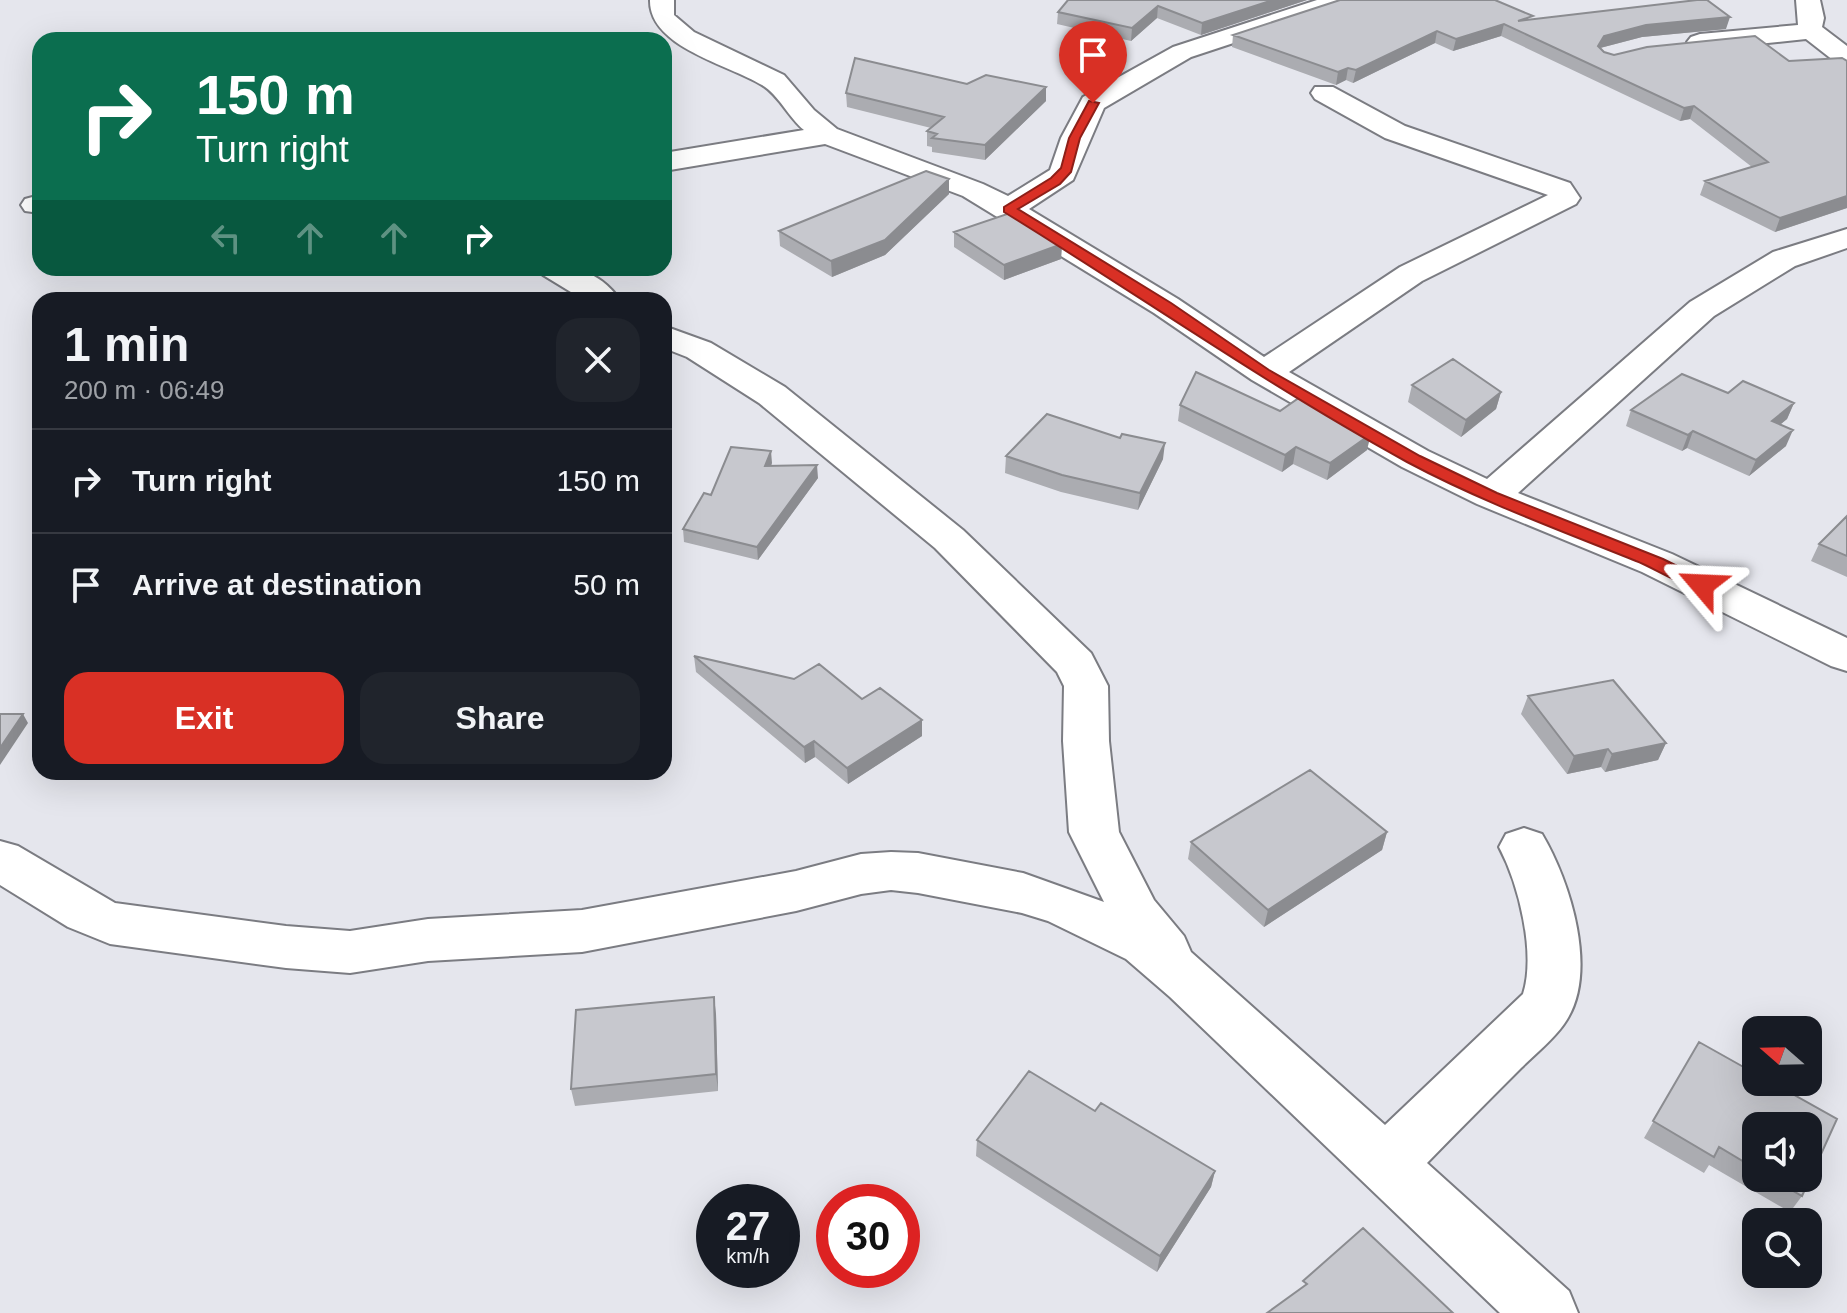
<!DOCTYPE html>
<html lang="en">
<head>
<meta charset="utf-8">
<style>
  body { margin:0; font-family:Arial,sans-serif; background:#20242c; color:#f1f3f6; height:100vh; display:flex; flex-direction:column; font-size:30px; white-space:nowrap }
  * { box-sizing:border-box; margin:0 }
  p { font-size:26px; color:#9ea1a6 }
  .icon { flex:none; width:44px; height:44px; fill:none; stroke:currentColor; stroke-width:2; stroke-linecap:round; stroke-linejoin:round }
  .map { position:relative; flex:1; overflow:hidden }
  .drawer { position:absolute; left:32px; top:292px; width:640px; height:488px; display:flex; flex-direction:column; background:#171b24; border-radius:24px; box-shadow:0 8px 32px #0002 }
  .drawer>* { flex:none }
  .banner { position:absolute; left:32px; top:32px; width:640px; height:244px; border-radius:24px; box-shadow:0 8px 32px #0002; background:#0b6e4f; color:#fff; overflow:hidden }
  .needle { width:52px; rotate:290deg }
  .fabs { position:absolute; left:1742px; top:1016px; display:grid; gap:16px }
  .fabs a { display:grid; place-items:center; width:80px; height:80px; border-radius:16px; background:#171b24; box-shadow:0 8px 32px #0002; font-size:40px }
  .speed { position:absolute; left:696px; top:1184px; display:flex; gap:16px; font-size:40px; font-weight:700; text-align:center }
  .speed>* { display:grid; place-content:center; width:104px; height:104px; border-radius:50%; background:#171b24; box-shadow:0 8px 32px #0002; line-height:1 }
  .speed small { font-size:20px; font-weight:400 }
  .speed .limit { border:12px solid #d22; background:#fff; color:#111 }
  .pin { position:absolute; display:grid; place-items:center; width:68px; height:68px; color:#fff; margin:-82px -34px; border-radius:50% 50% 50% 0; rotate:-45deg; box-shadow:0 0 8px #0007 }
  .pin .icon { rotate:45deg }
  .me { position:absolute; width:88px; margin:-44px; rotate:296deg; stroke-linejoin:round; filter:drop-shadow(0 0 6px #0008) }
  .turn { display:flex; align-items:center; gap:28px; height:168px; padding:0 32px; font-size:36px }
  .turn .icon { width:104px; height:104px; stroke-width:2.5 }
  .turn b { display:block; font-size:56px; line-height:68px }
  .lanes { display:flex; align-items:center; height:76px; padding:0 32px; background:#0003; justify-content:center; gap:40px; direction:ltr }
  .lanes .off { opacity:.35 }
  .round { display:grid; place-items:center; flex:none; width:84px; height:84px; border-radius:24px; background:#20242c }
  .headline { display:flex; align-items:center; justify-content:space-between; height:136px; padding:0 32px }
  h1 { font-size:48px; font-weight:700; line-height:60px }
  .action { display:flex; gap:16px; margin-top:auto; padding:16px 32px }
  .action a { flex:1; height:92px; border-radius:24px; background:#d93025; color:#fff; font-size:32px; font-weight:700; line-height:92px; text-align:center }
  .action a+a { background:#20242c; color:#f1f3f6 }
  ul { padding:0; list-style:none }
  li { display:flex; align-items:center; gap:24px; height:104px; padding:0 32px; border-top:2px solid #363941 }
  li div { flex:1 }
  li b { display:block; font-size:30px }
  li em { font-style:normal }
  .map>svg:first-child { display:block }
</style>
</head>
<body>
<div class="map">
<svg width="1847" height="1313" viewBox="0 0 1847 1313">
  <rect width="100%" height="100%" fill="#e5e6ed"/>
  <g fill="none" stroke-linecap="round" stroke-linejoin="round">
    <!-- minor casing -->
    <g stroke="#7b7c82" stroke-width="4">
      <path id="minor" d="M650,0H674V15L694,32L784,75L814,110L837,129L983,184L1008,196L1050,170L1061,138L1083,97L1173,47L1317,0H1353L1349,5L1191,57L1104,108L1073,180L1029,209L1178,299L1264,357L1400,267L1548,195L1385,138L1315,99L1311,93L1315,87H1333L1405,126L1570,183L1580,198L1576,204L1422,281L1289,372L1428,451L1487,479L1690,302L1773,252L1847,229V248L1795,266L1714,316L1518,493L1672,554L1847,638V671L1831,666L1642,572L1477,504L1402,467L1252,380L1154,313L963,196L825,144L664,171V153L804,130C789,118 779,95 762,85C728,64 649,47 650,0Z
        M1796,0H1820L1824,18L1822,27L1847,46V67L1838,64L1806,39L1700,50L1691,47L1687,42L1691,37L1700,34L1798,25Z
        M40,195V213L25,211L21,205L25,199Z
        M538,268C574,268 597,268 620,300H584L543,275Z
        M664,326L711,343L785,387L963,530L1091,653L1108,686L1109,741L1119,832L1154,900L1184,936L1191,952L1385,1125L1523,994C1536,954 1519,884 1499,847L1506,834L1524,828L1542,834C1570,881 1600,974 1564,1024C1553,1040 1535,1054 1521,1068C1490,1099 1458,1131 1427,1163L1569,1291L1578,1313H1500L1170,997L1126,959L1048,921L1022,913L918,893L891,890L861,894L796,911L582,952L428,961L350,973L286,968L110,944L68,927L0,885V841L18,846L115,903L286,926L350,931L428,919L582,910L796,871L861,854L891,852L918,853L1023,873L1104,902L1069,832L1063,741L1064,686L1057,672L935,548L759,403L687,357L664,348Z"/>
    </g>
    <!-- minor -->
    <use href="#minor" fill="#fff" fill-rule="evenodd"/>
  </g>
  <!-- wall -->
  <path fill="#abacb1" fill-rule="evenodd" d="M1068,0H1307L1201,35L1157,18L1131,41L1057,24L1058,12Z
    M1532,19L1726,29L1642,37L1600,48L1604,52L1614,55L1789,61H1847V208L1775,232L1700,195L1705,181L1752,167L1690,119L1680,121L1501,36L1453,51L1435,43L1353,83L1346,80L1336,85L1232,47L1233,35Z
    M967,84L1046,101L985,160L932,152V147L927,146V131L931,128L847,107L846,93Z
    M949,179V194L885,255L832,277L780,246L779,231Z
    M954,232L1062,244L1061,259L1004,280L954,247Z
    M1412,385L1501,392L1496,409L1461,437L1408,402Z
    M1728,393L1794,403L1787,419L1781,424L1786,446L1749,476L1687,448L1682,451L1626,426L1631,410Z
    M1180,405L1280,411L1367,450L1327,480L1293,464L1282,472L1178,421Z
    M1006,456L1163,459L1138,510L1061,492L1005,473Z
    M772,463L771,466L818,478L758,560L684,542L683,529L711,495Z
    M1847,516V577L1811,561L1819,544Z
    M694,656L862,699L922,720V736L848,784L815,757L805,763L696,672Z
    M1528,696L1666,743L1658,760L1605,772L1601,767L1567,774L1521,714Z
    M1387,832L1382,850L1264,927L1188,859L1191,842Z
    M716,1014L718,1091L575,1106L571,1089Z
    M1699,1042L1756,1074V1082H1771L1837,1119L1802,1196L1790,1212L1709,1165L1704,1173L1644,1138ZM1756,1126H1808V1178H1756Z
    M977,1140L1215,1171L1211,1187L1157,1272L976,1156Z"/>
  <!-- shaded-wall -->
  <path fill="#8b8c90" d="M1273,0H1307L1201,35L1202,23Z
    M1158,6L1157,18L1131,41L1132,28Z
    M1730,17L1726,29L1642,37L1600,48L1598,46L1604,36L1646,25Z
    M1504,24L1501,36L1453,51L1456,39Z
    M1437,31L1435,43L1353,83L1356,70Z
    M1348,68L1346,80L1336,85L1338,72Z
    M1046,87V101L985,160V145Z
    M1694,106L1690,119L1680,121L1684,108Z
    M949,179V194L885,255L832,277L831,261Z
    M1847,196V208L1775,232L1780,218Z
    M1062,244L1061,259L1004,280V265Z
    M1501,392L1496,409L1461,437L1466,420Z
    M1794,403L1787,419L1765,437L1772,421Z
    M1793,430L1786,446L1749,476L1756,460Z
    M1693,431L1687,448L1682,451L1688,435Z
    M1371,434L1367,450L1327,480L1330,463Z
    M1165,443L1163,459L1138,510L1140,493Z
    M1296,447L1293,464L1282,472L1285,455Z
    M771,451L772,463L766,478L765,466Z
    M817,465L818,478L758,560L757,547Z
    M23,714L28,723L0,765V748Z
    M922,720V736L848,784L847,768Z
    M814,741L815,757L805,763L804,747Z
    M1666,743L1658,760L1605,772L1612,754Z
    M1608,749L1601,767L1567,774L1574,756Z
    M1387,832L1382,850L1264,927L1268,910Z
    M714,997L716,1014L718,1091L716,1074Z
    M1215,1171L1211,1187L1157,1272L1160,1256Z"/>
  <!-- building -->
  <path fill="#c7c8ce" stroke="#8b8c90" stroke-width="2" d="M1068,0H1273L1202,23L1158,6L1132,28L1058,12Z
    M1340,0H1495L1533,16L1518,21L1697,0H1707L1730,17L1646,25L1604,36L1598,46L1604,52L1614,55L1647,47L1755,36L1789,61L1842,58L1847,61V196L1780,218L1705,181L1768,162L1694,106L1684,108L1504,24L1456,39L1437,31L1356,70L1348,68L1338,72L1233,35Z
    M855,58L967,84L986,75L1046,87L985,145L932,138L937,134L927,131L944,117L846,93Z
    M926,171L949,179L885,240L831,261L779,231Z
    M1010,213L1062,244L1004,265L954,232Z
    M1453,359L1501,392L1466,420L1412,385Z
    M1196,372L1280,411L1303,395L1371,434L1330,463L1296,447L1285,455L1180,405Z
    M1682,374L1728,393L1743,381L1794,403L1772,421L1793,430L1756,460L1693,431L1688,435L1631,410Z
    M1047,414L1120,438L1122,434L1165,443L1140,493L1062,475L1006,456Z
    M731,447L771,451L765,466L817,465L757,547L683,529L704,493L711,495Z
    M1847,516V556L1819,544Z
    M694,656L794,679L819,664L862,699L880,688L922,720L847,768L814,741L804,747Z
    M1613,680L1666,743L1612,754L1608,749L1574,756L1528,696Z
    M0,714H23L0,748Z
    M1310,770L1387,832L1268,910L1191,842Z
    M714,997L716,1074L571,1089L576,1010Z
    M1699,1042L1756,1074V1082H1771L1837,1119L1802,1196L1771,1178H1808V1126H1756V1169L1719,1147L1714,1157L1653,1121Z
    M1029,1071L1095,1111L1101,1103L1215,1171L1160,1256L977,1140Z
    M1363,1228L1453,1313H1267L1307,1284L1303,1281Z"/>
  <!-- route -->
  <path fill="#d93025" stroke="#8d1f18" stroke-width="2" d="M1089,101L1099,103L1080,138L1071,172L1060,184L1018,209L1171,303L1269,370L1420,456L1497,493L1663,559L1708,581L1711,585L1708,589C1692,593 1653,567 1636,561C1559,530 1480,501 1407,462C1268,386 1139,295 1004,212V207L1051,178L1061,168L1069,138Z"/>
</svg>
<div class="fabs">
<a><svg class="needle" viewBox="-14 -14 28 28"><path d="M0-13l5 13h-10z" fill="#e53935"/><path d="M0 13l5-13h-10z" fill="#9ea1a6"/></svg></a>
<a><svg class="icon" aria-label="sound" viewBox="0 0 24 24"><path d="M4 9h4l5-4v14l-5-4H4zM17 9q2 3 0 6"/></svg></a>
<a><svg class="icon" aria-label="search" viewBox="0 0 24 24"><circle cx="10" cy="10" r="6"/><path d="M15 15l6 6"/></svg></a>
</div>
<div class="speed"><div>27<small>km/h</small></div><div class="limit">30</div></div>
<div class="pin" style="left:1093px;top:103px;background:#d93025"><svg class="icon" aria-label="arrive" viewBox="0 0 24 24"><path d="M6 21V4h12l-3 4 3 4H6"/></svg></div>
<svg class="me" style="left:1702px;top:585px" viewBox="-20 -20 40 40"><path d="M0-17L14 15 0 8-14 15z" fill="#d93025" stroke="#fff" stroke-width="4"/></svg>
<div class="banner">
<div class="turn"><svg class="icon" aria-label="right" viewBox="0 0 24 24"><path d="M7 20v-9h11M14 6l5 5-5 5"/></svg><div><b>150 m</b>Turn right</div></div>
<div class="lanes"><svg class="icon off" aria-label="left" viewBox="0 0 24 24"><path d="M17 20v-9H6M10 6l-5 5 5 5"/></svg><svg class="icon off" aria-label="ahead" viewBox="0 0 24 24"><path d="M12 20V5M6 11l6-6 6 6"/></svg><svg class="icon off" aria-label="ahead" viewBox="0 0 24 24"><path d="M12 20V5M6 11l6-6 6 6"/></svg><svg class="icon" aria-label="right" viewBox="0 0 24 24"><path d="M7 20v-9h11M14 6l5 5-5 5"/></svg></div>
</div>
<section class="drawer">
<div class="headline"><div><h1>1 min</h1><p>200 m · 06:49</p></div><a class="round"><svg class="icon" aria-label="close" viewBox="0 0 24 24"><path d="M6 6l12 12M18 6L6 18"/></svg></a></div>
<ul>
<li><svg class="icon" aria-label="right" viewBox="0 0 24 24"><path d="M7 20v-9h11M14 6l5 5-5 5"/></svg><div><b>Turn right</b></div><em>150 m</em></li>
<li><svg class="icon" aria-label="arrive" viewBox="0 0 24 24"><path d="M6 21V4h12l-3 4 3 4H6"/></svg><div><b>Arrive at destination</b></div><em>50 m</em></li>
</ul>
<div class="action"><a>Exit</a><a>Share</a></div>
</section>
</div>
</body>
</html>
